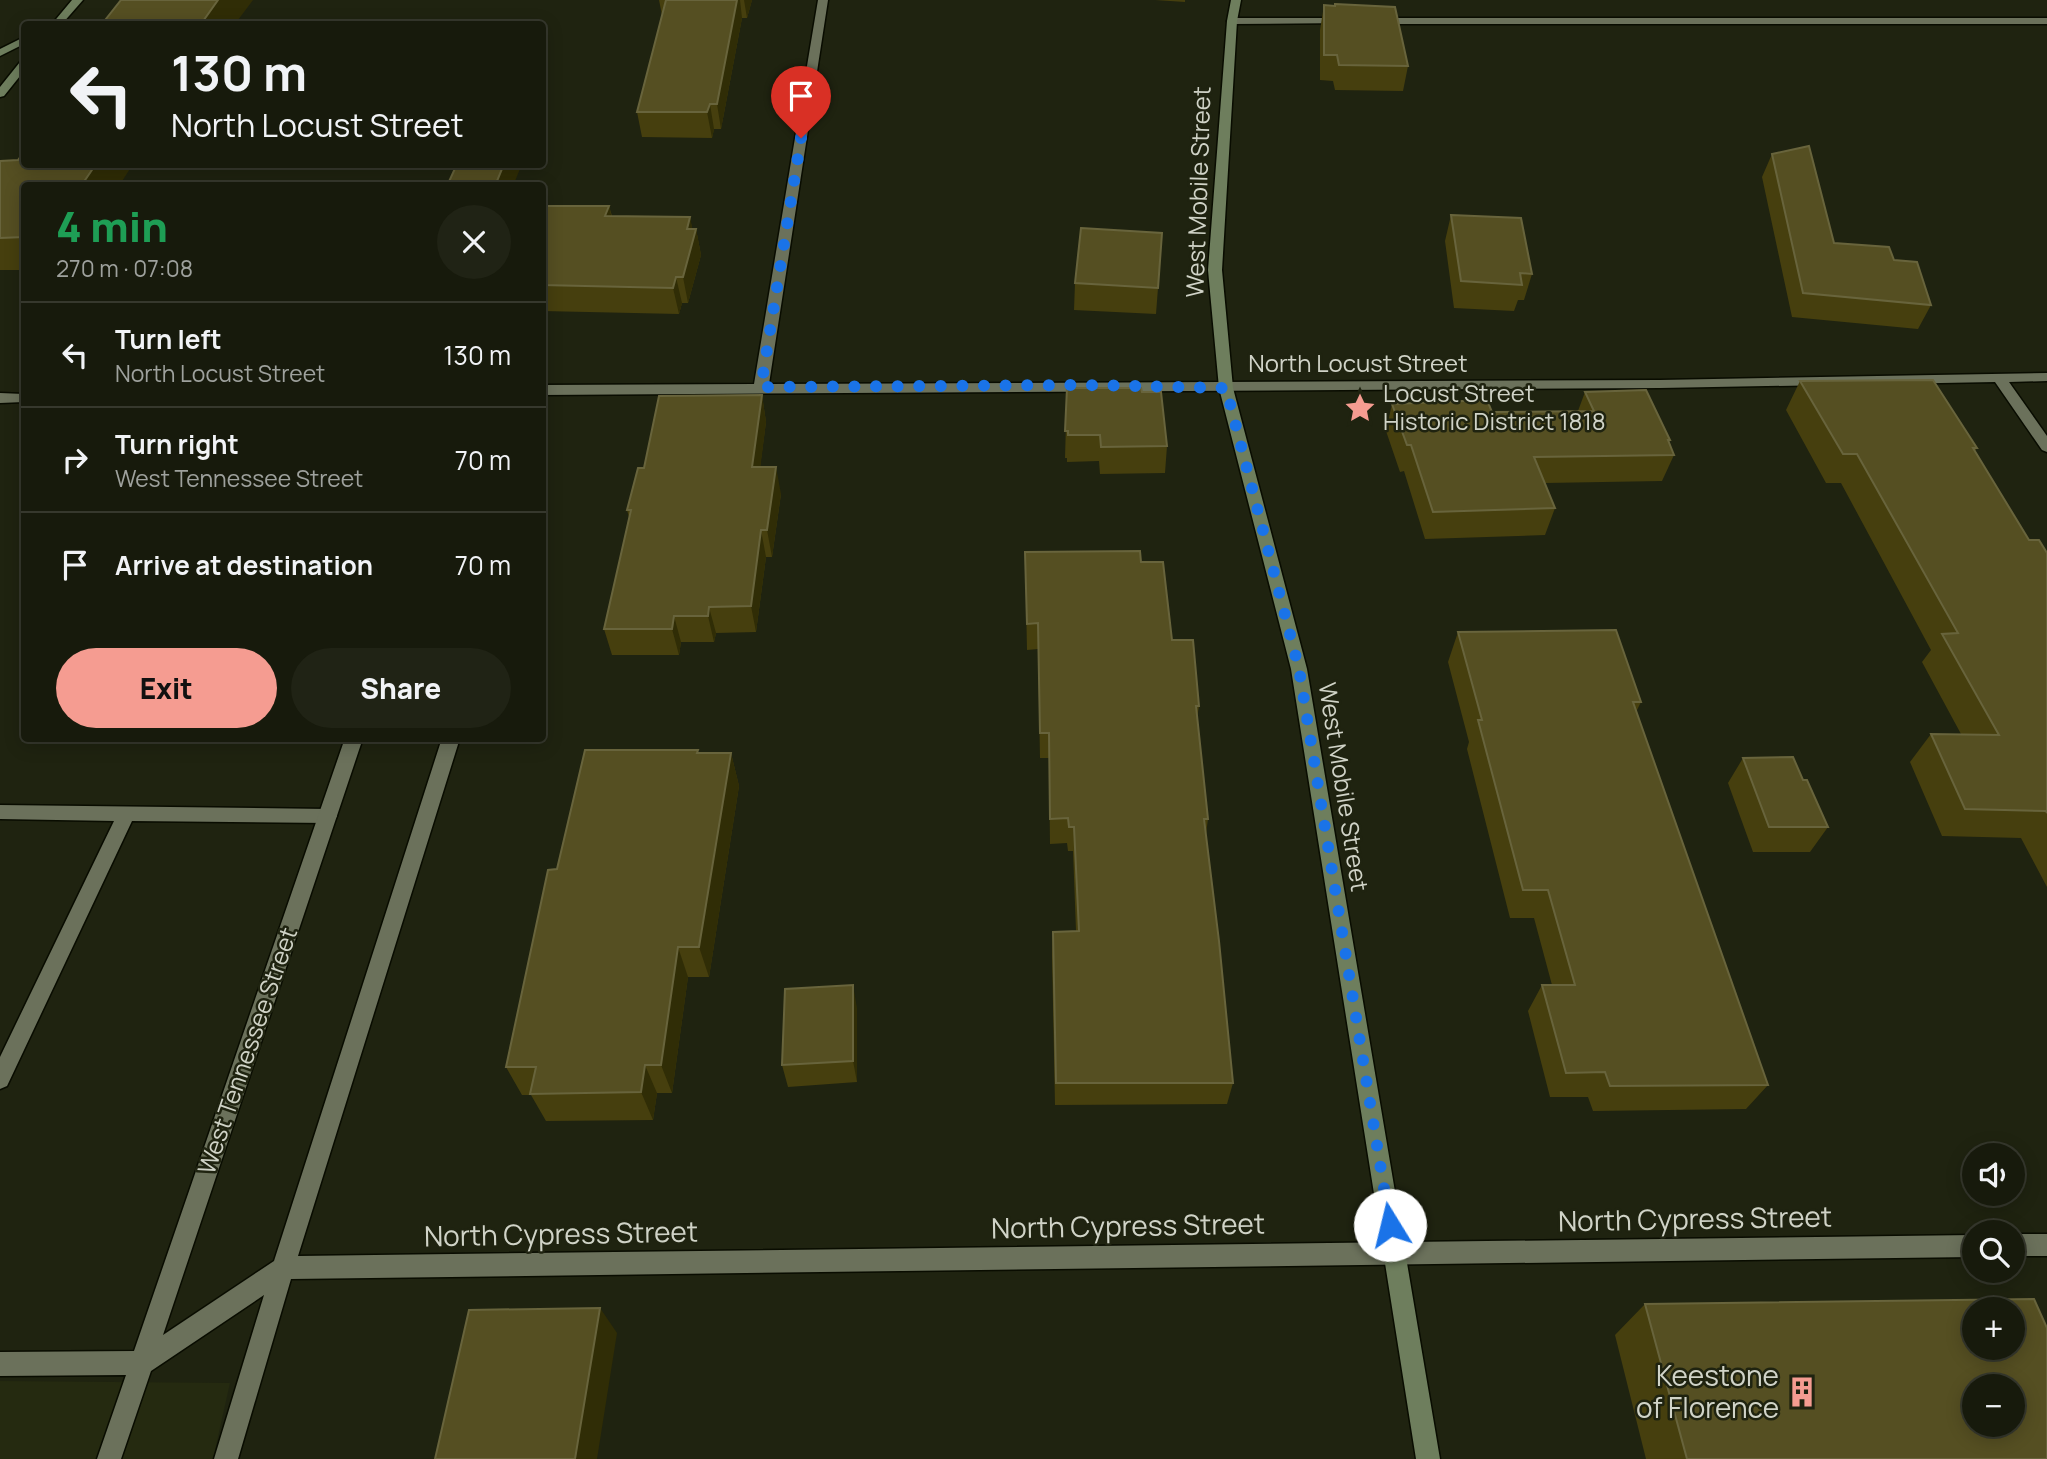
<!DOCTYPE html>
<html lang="en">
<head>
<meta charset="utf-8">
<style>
  body { margin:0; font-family:Manrope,sans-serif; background:#202315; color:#f1f3f6; height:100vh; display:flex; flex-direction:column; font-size:26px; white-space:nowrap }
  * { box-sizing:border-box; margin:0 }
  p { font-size:23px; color:#9ea19d }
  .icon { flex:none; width:38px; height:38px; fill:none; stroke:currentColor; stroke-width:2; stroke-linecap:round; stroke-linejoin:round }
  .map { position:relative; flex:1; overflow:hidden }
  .details { position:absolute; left:21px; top:182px; width:525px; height:560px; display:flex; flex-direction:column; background:#171a0c; border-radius:7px; box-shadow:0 4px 18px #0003,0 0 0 2px #36382d }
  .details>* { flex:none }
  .top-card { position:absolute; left:21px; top:21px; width:525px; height:147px; border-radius:7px; box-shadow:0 4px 18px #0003,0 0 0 2px #36382d; background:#171a0c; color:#f1f3f6; overflow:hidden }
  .buttons { position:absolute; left:1962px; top:1143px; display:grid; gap:14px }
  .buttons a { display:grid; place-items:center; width:63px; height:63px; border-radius:50%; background:#171a0c; box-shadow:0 4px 18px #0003,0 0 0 2px #36382d; font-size:35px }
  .pin { position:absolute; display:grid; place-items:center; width:60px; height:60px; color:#fff; margin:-72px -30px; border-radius:50% 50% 50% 0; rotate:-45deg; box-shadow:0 0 7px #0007 }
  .pin .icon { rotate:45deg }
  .me { position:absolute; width:77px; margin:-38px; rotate:351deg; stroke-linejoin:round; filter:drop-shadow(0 0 5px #0008) }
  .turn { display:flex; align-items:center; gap:24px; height:147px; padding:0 35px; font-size:32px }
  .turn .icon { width:91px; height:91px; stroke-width:2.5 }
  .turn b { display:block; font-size:49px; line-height:60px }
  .round { display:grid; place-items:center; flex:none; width:74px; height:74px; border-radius:37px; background:#202315 }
  .headline { display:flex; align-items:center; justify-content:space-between; height:119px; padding:0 35px }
  h1 { font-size:42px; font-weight:800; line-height:52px; color:#1e9e55 }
  .cta { display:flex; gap:14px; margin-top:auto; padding:14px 35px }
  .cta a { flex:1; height:80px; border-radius:42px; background:#f59c91; color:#111; font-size:28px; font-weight:800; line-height:80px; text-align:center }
  .cta a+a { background:#202315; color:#f1f3f6 }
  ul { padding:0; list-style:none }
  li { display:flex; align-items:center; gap:21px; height:105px; padding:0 35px; border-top:2px solid #36382d }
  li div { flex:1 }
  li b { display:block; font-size:26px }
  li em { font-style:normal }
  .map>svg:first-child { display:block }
</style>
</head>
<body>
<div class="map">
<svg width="2047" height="1459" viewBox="0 0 2047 1459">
  <rect width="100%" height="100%" fill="#1f2310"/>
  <!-- built -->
  <path fill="#252a10" d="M0,1381L230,1383L213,1459H0Z"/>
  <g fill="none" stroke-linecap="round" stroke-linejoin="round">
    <!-- lane casing -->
    <g stroke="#090c00" stroke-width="3">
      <path id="lane" d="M0,805L328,809L334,811L337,816L334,821L328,823L132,821L7,1086L0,1089V1057L114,821L0,819Z"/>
    </g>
    <!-- street casing -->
    <g stroke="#090c00" stroke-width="3">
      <path id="street" d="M818,0H828L769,384L1660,380L2047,373V381L2009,382L2047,436V452L2042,450L1995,382L1660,388L542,395V385L754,384Z
        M1344,18L1348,19V23L1232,24L1227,21L1232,18Z
        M2047,18V24H1375L1370,21L1375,18Z
        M0,393L24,394V402L0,403Z
        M345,738H363L163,1335L274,1261L442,738H460L298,1256L1974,1235V1257L291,1279L238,1459H214L264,1295L151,1371L121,1459H97L126,1375L0,1376V1352L134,1351Z
        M2012,1234H2047V1256H2012Z"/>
    </g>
    <!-- secondary casing -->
    <g stroke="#090c00" stroke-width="3">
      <path id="secondary" d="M72,0H83L62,24H52Z
        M1231,0H1241L1237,21L1222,270L1233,388L1307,669L1440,1459H1416L1291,669L1219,388L1208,270L1227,21Z
        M24,37V44L0,56V49Z
        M24,61V71L4,96L0,97V87L20,62Z"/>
    </g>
    <!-- lane -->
    <use href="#lane" fill="#6b715b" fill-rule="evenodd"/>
    <!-- street -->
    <use href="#street" fill="#6b715b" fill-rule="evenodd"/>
    <!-- secondary -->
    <use href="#secondary" fill="#6e7e5d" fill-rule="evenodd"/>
  </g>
  <!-- wall -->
  <path fill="#463f0e" d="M659,0H752L747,18H742L721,129H714L712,138L642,137L637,112L662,15Z
    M1155,0H1185V2Z
    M1324,5L1408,66L1403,91L1335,90L1333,81L1320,80V30Z
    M1772,154L1834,243L1894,260L1931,305L1918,329L1792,317L1762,177Z
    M18,160L24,186V270H0V161Z
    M542,206H609L612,216L690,217L692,229H696L701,255L688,303H682L679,314L542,311Z
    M1451,215L1532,274L1524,300H1518L1514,311L1454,308L1445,241Z
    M1075,283L1158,288L1156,314L1074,310Z
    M1800,381L1977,448L1975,451L2029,540L2047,553V887L2021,838L1942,836L1910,762L1931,734H1961L1922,662L1931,650L1841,483H1826L1786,410Z
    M1067,388L1142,392L1167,446L1165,473L1100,474L1099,461L1067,462V458H1065Z
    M1585,392L1670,440L1669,443L1674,455L1662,481L1545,483L1555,508L1545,535L1425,539L1404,471L1400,472L1386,431L1392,404L1492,412L1578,411Z
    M762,395L766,422L760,467L781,494L772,557H766L756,632L716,633L714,642H681L679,655H612L604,629L629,517L627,510L644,468Z
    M1025,552L1141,562L1172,640L1199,706L1197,718L1208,819L1206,834L1233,1083L1227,1104L1055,1105L1052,955L1053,932L1076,931L1073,851H1068L1067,843L1050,844L1049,758H1040L1038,649L1027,650Z
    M1458,632L1641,702L1636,712L1768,1085L1746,1109L1593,1111L1588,1097H1550L1528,1011L1542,985H1552L1534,918H1510L1467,749L1469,742L1448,662Z
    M698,753H731L739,786L709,977H688L672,1093H657L653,1120L546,1121L531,1095H522L506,1067L557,869Z
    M1743,758L1803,780L1828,827L1810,852H1753L1728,783Z
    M857,1008V1082L788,1087L782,1065Z
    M1645,1304L2047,1459H1646L1615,1335Z"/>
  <!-- shaded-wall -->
  <path fill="#302d06" d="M218,0H253L235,24H201Z
    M737,0H740L742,18L721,129L717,104Z
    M744,0H752L747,18Z
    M710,104L714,129L712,138L707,112Z
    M96,164H133L119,186H81Z
    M504,164H522L513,186H495Z
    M609,206L615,232L605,216Z
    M690,217L694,237L696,229L701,255L688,303L683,277L687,229Z
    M676,277L682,303L679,314L673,288Z
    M762,395L766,422L757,494L752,467Z
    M776,467L781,494L772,557L767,530Z
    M761,530L766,557L756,632L751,606Z
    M709,607L716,633L714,642L708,616Z
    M674,616L681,642L679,655L672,629Z
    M731,753L739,786L709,977L699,947Z
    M678,947L688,977L672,1093L661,1065Z
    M853,985L857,1008V1082L853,1061Z
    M645,1065L657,1093L653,1120L641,1092Z
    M600,1308L617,1333L597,1459H575Z"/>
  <!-- building -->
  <path fill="#554f22" stroke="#68643c" stroke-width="2" fill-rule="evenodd" d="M121,0H218L201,24H102Z
    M666,0H737L717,104H710L707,112H637Z
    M1335,4L1395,7L1408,66L1339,65L1337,55H1324V5L1335,6Z
    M1809,146L1834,243L1889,247L1894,260L1917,262L1931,305L1803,293L1772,154Z
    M24,152V164H96L81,186H24V237L0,238V161L18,160Z
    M457,164H504L495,186H447Z
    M542,206H609L605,216L690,217L687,229H696L683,277H676L673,288L542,285Z
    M1451,215L1521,218L1532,274L1520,273L1522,285L1461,281Z
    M1081,228L1162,233L1158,288L1075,283Z
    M1933,380L1977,448H1973L2029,540H2039L2047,553V813L2046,811L1965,809L1931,734L1999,735L1942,634L1958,633L1892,516L1857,454H1843L1800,381Z
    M1067,388H1141L1142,392H1161L1167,446L1101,447L1100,435H1068V431H1065Z
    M1646,390L1670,440H1668L1674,455L1534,457L1555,508L1433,512L1411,445H1407L1392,404L1487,400L1492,412L1594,411L1585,392Z
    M762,395L752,467H776L767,530H761L751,606L709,607L708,616H674L672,629H604L631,510H627L638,468H644L659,396Z
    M1140,551L1141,562H1163L1172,640H1193L1199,706H1196L1208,819H1204L1219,941L1233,1083H1056L1053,932L1079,931L1074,827H1069L1068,818L1050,819L1049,733H1040L1038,623L1027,624L1025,552Z
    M1616,630L1641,702H1633L1768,1085L1610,1086L1605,1072L1566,1073L1542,985H1575L1548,890H1523L1478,720H1482L1458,632Z
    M585,750H698L697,753H731L699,947H678L661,1065H645L641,1092L530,1094L536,1067H506L548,870L557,869Z
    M1793,757L1803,780H1807L1828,827H1769L1743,758Z
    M853,985V1061L782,1065L785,989Z
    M2034,1299L2047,1328V1459H1687L1645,1304ZM1974,1309H2012V1348H1974ZM1974,1386H2012V1424H1974Z
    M600,1308L575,1459H435L469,1310Z"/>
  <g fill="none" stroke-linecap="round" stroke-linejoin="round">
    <!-- route -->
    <path stroke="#1a73e8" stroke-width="12" stroke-dasharray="0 21.6" d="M801,138L761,387L1086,385L1226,388L1299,669L1390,1225"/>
  </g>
  <!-- icons -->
  <defs>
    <g id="sight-bare" transform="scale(2.415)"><path d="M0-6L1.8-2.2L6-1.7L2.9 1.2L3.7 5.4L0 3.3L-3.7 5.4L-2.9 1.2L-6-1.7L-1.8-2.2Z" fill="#f59c91" stroke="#1f2310" stroke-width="2.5" paint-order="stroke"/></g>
    <g id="building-bare" transform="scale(2.415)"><path d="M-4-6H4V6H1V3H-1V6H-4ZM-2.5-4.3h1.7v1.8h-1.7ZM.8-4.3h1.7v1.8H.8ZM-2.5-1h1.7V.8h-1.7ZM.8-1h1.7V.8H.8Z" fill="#f59c91" stroke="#1f2310" stroke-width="2.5" paint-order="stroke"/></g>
  </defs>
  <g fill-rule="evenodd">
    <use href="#sight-bare" x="1360" y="408"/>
    <use href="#building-bare" x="1802" y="1392"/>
  </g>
  <g text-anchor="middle" stroke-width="5" stroke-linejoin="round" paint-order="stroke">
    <!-- street labels -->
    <g font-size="24" fill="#d0d3c7" stroke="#1f2310">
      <text transform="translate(1199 192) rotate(-88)" y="8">West Mobile Street</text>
      <text x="1358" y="372">North Locust Street</text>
      <text transform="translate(1343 787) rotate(81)" y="8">West Mobile Street</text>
      <text transform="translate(248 1051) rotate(-71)" y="8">West Tennessee Street</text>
    </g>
    <!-- poi labels -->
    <g font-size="24" fill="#d0d3c7" stroke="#1f2310" text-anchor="start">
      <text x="1383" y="402">Locust Street<tspan x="1383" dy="28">Historic District 1818</tspan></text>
    </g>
    <!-- near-street labels -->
    <g font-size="28" fill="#d0d3c7" stroke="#1f2310">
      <text transform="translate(1695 1219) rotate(-1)" y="10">North Cypress Street</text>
      <text transform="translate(1128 1226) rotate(-1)" y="10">North Cypress Street</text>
      <text transform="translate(561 1234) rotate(-1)" y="10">North Cypress Street</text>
    </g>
    <!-- near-poi labels -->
    <g font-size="28" fill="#d0d3c7" stroke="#1f2310" text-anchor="end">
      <text x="1779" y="1386">Keestone<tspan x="1779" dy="32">of Florence</tspan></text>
    </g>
  </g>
</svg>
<div class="buttons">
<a><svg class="icon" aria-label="sound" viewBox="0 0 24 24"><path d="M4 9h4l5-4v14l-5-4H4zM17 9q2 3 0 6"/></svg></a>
<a><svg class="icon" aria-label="search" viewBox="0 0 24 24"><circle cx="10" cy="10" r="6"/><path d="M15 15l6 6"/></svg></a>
<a>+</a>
<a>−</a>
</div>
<div class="pin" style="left:801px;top:138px;background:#d93025"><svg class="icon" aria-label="arrive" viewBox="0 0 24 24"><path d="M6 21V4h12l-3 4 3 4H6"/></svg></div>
<svg class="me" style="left:1390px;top:1225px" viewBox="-20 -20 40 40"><circle r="19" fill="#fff"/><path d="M0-13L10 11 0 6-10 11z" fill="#1a73e8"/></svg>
<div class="top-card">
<div class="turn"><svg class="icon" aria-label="left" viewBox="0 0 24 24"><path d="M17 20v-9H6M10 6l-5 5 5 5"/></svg><div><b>130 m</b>North Locust Street</div></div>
</div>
<section class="details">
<div class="headline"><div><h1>4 min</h1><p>270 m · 07:08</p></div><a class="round"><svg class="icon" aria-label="close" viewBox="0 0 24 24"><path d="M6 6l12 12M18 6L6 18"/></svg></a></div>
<ul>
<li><svg class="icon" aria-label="left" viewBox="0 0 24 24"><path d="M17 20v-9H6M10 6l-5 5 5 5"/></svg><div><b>Turn left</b><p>North Locust Street</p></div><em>130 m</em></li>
<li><svg class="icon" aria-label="right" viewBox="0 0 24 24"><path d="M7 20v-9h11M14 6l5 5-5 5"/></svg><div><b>Turn right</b><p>West Tennessee Street</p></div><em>70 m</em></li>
<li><svg class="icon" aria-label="arrive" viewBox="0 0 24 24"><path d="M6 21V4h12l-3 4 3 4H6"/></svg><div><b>Arrive at destination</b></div><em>70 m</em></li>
</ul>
<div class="cta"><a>Exit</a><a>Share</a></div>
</section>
</div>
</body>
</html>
